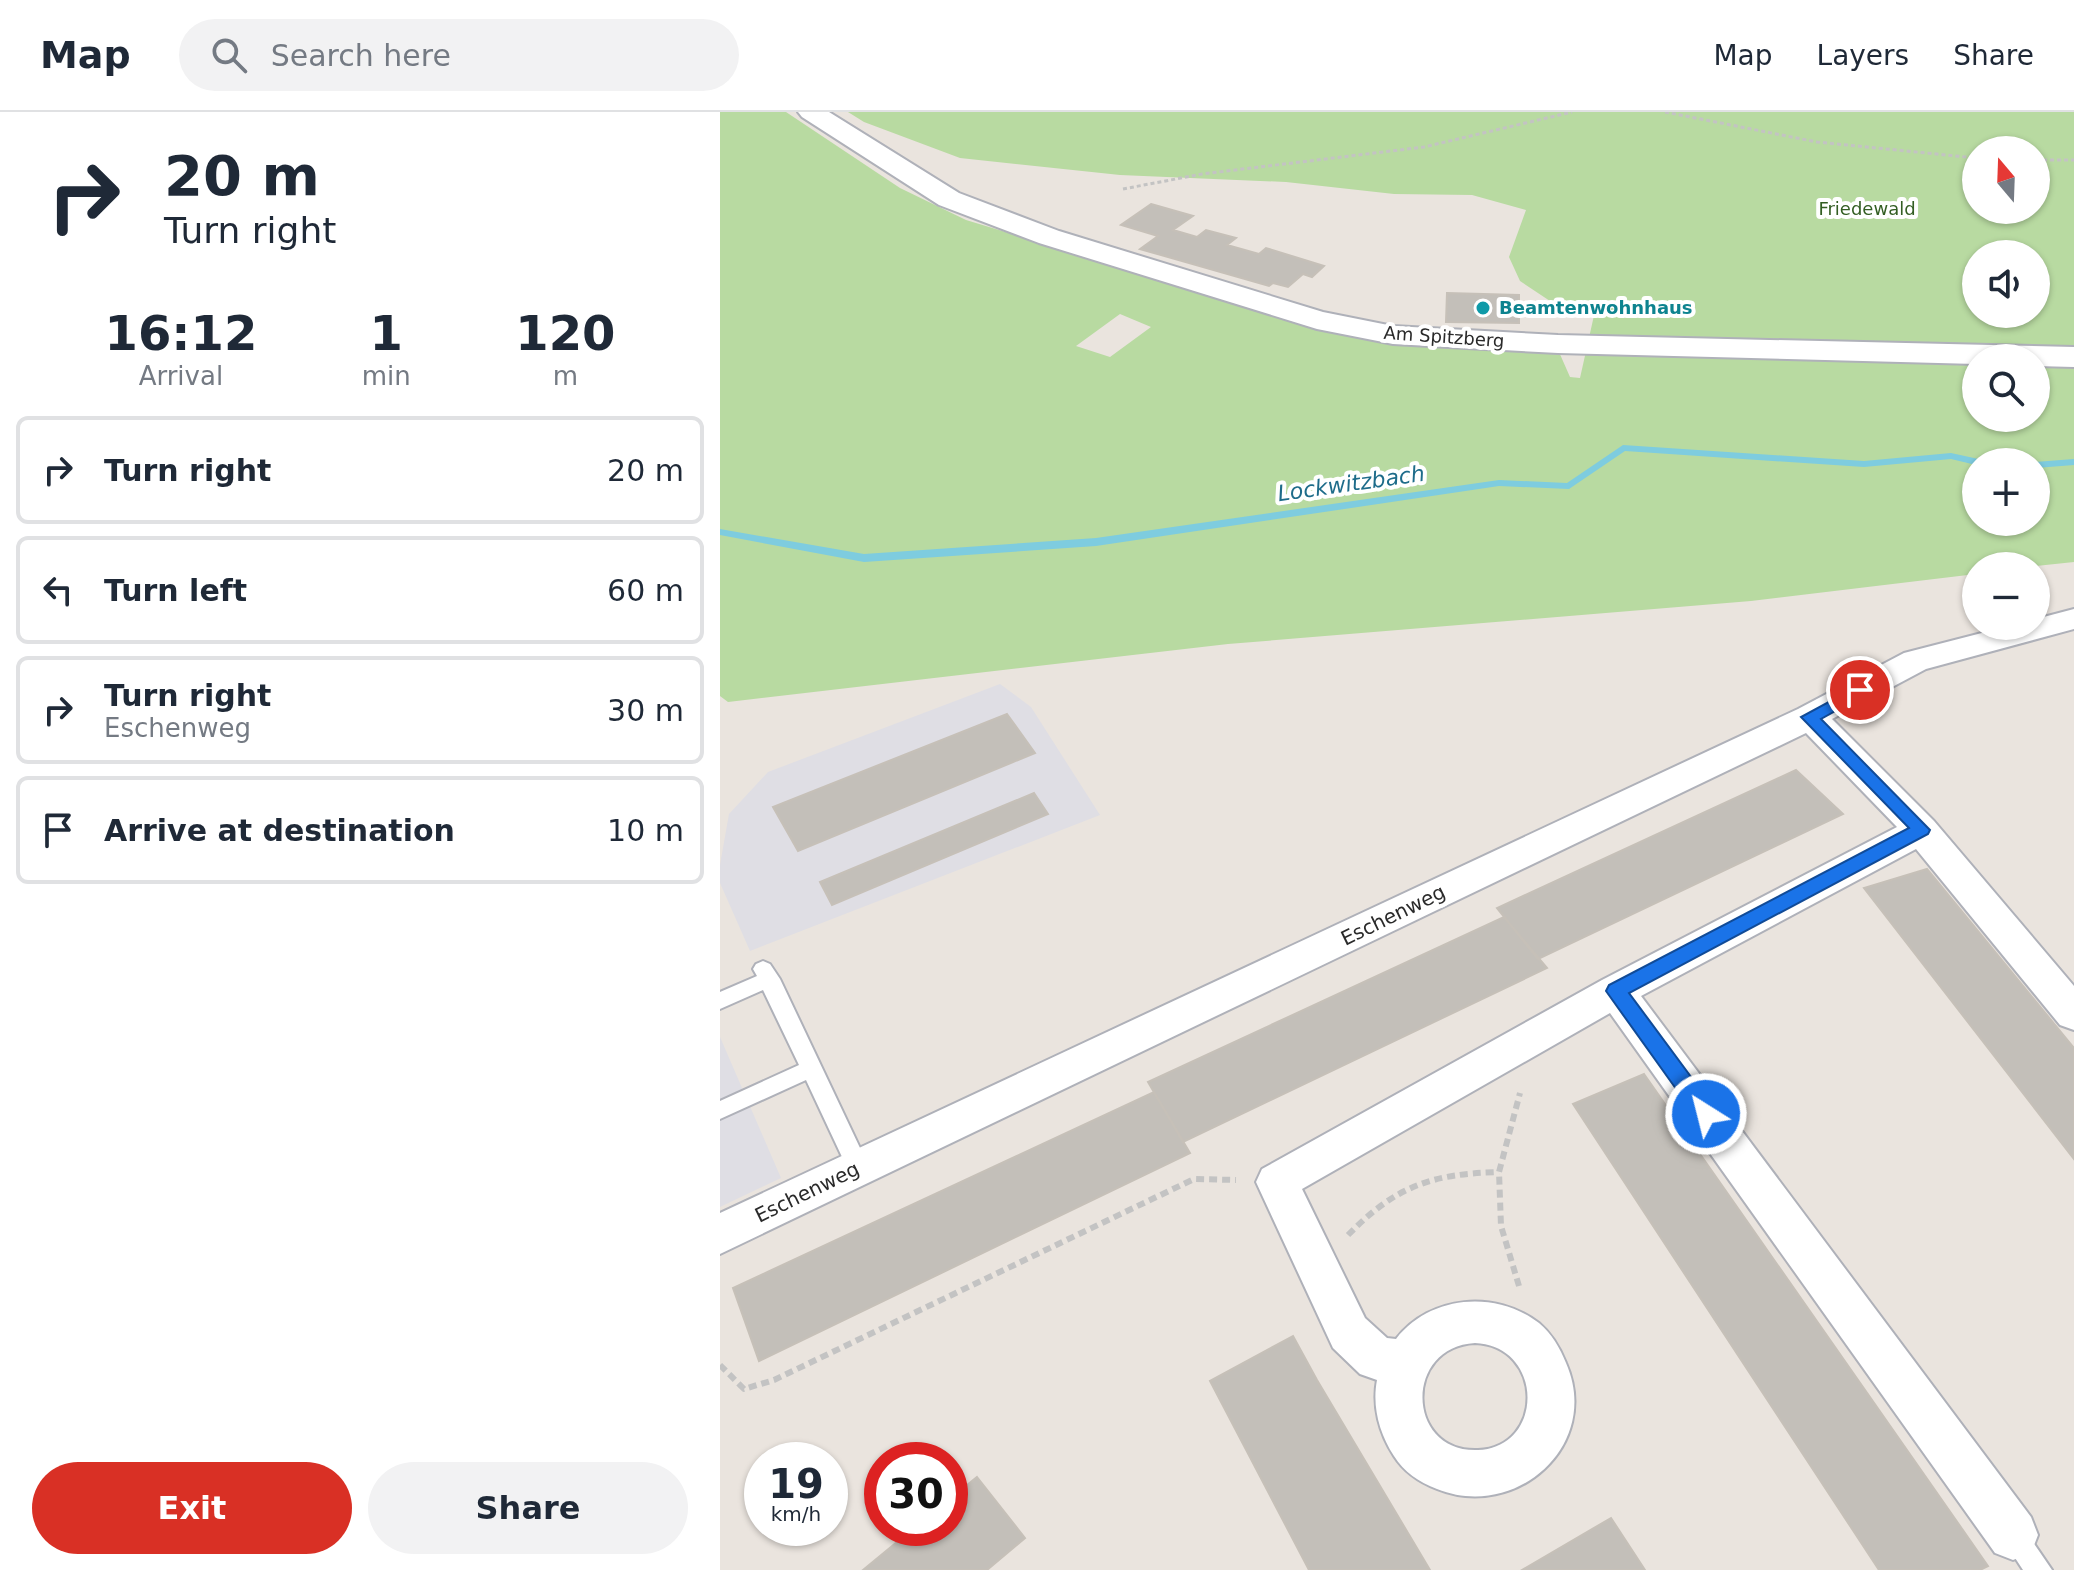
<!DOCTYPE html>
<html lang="en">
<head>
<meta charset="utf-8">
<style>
  body { margin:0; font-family:"DejaVu Sans",sans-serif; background:#f2f2f3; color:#1f2937; height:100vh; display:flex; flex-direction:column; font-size:30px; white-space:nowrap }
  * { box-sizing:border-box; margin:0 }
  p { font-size:26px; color:#747a83 }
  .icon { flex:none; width:44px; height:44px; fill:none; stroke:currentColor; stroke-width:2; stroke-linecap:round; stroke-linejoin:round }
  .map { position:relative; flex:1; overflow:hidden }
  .details { display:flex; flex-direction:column; background:#fff; width:720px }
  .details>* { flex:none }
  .banner { background:#fff; color:#1f2937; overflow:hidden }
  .needle { width:52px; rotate:341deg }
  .fabs { position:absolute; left:1242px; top:24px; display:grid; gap:16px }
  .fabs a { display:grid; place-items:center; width:88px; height:88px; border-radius:50%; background:#fff; box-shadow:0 2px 6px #0004; font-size:40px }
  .speed { position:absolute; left:24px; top:1330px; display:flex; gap:16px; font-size:40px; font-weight:700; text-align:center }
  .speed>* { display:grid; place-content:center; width:104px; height:104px; border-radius:50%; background:#fff; box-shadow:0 2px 6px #0004; line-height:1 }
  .speed small { font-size:20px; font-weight:400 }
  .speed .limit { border:12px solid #d22; background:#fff; color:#111 }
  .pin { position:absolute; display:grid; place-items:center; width:68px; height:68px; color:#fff; margin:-34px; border:4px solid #fff; border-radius:50%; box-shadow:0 2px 8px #0007 }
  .me { position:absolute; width:88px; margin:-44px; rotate:324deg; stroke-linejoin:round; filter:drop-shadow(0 0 6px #0008) }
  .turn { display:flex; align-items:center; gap:28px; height:168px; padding:0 32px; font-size:36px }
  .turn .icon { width:104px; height:104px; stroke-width:2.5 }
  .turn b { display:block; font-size:56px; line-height:68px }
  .eta { display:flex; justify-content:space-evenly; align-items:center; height:136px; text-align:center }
  .eta b { font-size:48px; font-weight:800; line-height:56px }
  .action { display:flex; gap:16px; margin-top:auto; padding:16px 32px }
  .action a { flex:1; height:92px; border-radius:48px; background:#d93025; color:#fff; font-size:32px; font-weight:800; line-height:92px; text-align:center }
  .action a+a { background:#f2f2f3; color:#1f2937 }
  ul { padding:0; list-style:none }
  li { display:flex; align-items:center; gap:24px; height:108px; margin:0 16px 12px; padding:0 16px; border:4px solid #e0e1e3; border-radius:12px }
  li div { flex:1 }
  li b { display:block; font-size:30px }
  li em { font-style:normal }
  header { display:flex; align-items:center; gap:48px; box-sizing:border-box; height:112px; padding:0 40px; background:#fff; border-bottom:2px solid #e0e1e3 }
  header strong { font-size:38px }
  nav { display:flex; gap:44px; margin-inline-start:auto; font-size:28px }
  .search { width:560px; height:72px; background:#f2f2f3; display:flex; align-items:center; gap:20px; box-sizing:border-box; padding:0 28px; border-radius:44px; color:#747a83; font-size:30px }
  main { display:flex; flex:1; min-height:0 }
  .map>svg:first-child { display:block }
</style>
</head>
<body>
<header>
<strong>Map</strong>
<div class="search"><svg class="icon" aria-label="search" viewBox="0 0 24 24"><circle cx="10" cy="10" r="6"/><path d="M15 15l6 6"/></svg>Search here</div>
<nav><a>Map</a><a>Layers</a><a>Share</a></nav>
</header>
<main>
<section class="details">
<div class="banner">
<div class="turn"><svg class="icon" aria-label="right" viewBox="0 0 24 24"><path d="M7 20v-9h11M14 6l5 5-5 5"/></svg><div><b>20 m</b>Turn right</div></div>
</div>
<div class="eta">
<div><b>16:12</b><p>Arrival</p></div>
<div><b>1</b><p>min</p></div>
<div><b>120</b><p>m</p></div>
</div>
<ul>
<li><svg class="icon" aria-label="right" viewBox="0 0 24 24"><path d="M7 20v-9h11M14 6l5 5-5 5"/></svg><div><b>Turn right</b></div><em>20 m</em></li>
<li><svg class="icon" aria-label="left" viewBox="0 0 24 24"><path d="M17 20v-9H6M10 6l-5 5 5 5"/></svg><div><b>Turn left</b></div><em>60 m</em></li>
<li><svg class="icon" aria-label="right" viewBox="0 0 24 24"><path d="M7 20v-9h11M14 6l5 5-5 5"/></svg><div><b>Turn right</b><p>Eschenweg</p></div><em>30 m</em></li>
<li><svg class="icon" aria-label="arrive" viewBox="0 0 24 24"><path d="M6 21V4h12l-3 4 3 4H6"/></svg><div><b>Arrive at destination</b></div><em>10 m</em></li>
</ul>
<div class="action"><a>Exit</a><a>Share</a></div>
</section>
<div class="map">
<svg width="1354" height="1458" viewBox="0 0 1354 1458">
  <rect width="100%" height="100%" fill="#eae4de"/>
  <!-- industrial -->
  <path fill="#dfdee4" d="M280,572L311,595L380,703L30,839L0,771V753L9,702L48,660Z
    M0,925L61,1066L0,1095Z"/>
  <!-- green -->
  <path fill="#b8daa1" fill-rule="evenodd" d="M0,0H66L180,76L246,108L616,220L839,240L850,265L860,266L877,190L833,191L800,169L789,145L806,98L752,83L674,82L566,70L400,63L240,46L144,10L128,0H1354V450L1316,454H1256V462L1031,489L508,532L8,590L0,584ZM1256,38H1316V98H1256ZM1256,142H1316V202H1256ZM400,202L431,215L390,245L356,234ZM1256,246H1316V306H1256ZM1256,350H1316V410H1256Z"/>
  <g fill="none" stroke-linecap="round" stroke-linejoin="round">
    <!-- stream -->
    <path fill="#7eccdf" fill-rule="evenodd" d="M903,333L1144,349L1231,341L1263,348L1265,350H1256V353L1231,347L1144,355L905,339L849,377L779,374L376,434L144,450L0,423V417L144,442L376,426L779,368L847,371Z
      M1354,347V353L1316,356L1315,350Z"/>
  </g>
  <!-- building -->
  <path fill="#c3bfb9" stroke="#c6c0b8" stroke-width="2" d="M431,92L473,104L453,118L477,125L486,118L516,126L507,133L539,142L546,136L604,154L592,165L583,162L568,175L553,171L549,174L420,137L438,124L401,113Z
    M727,181L799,183V211L726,210Z
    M287,602L315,641L78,739L53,695Z
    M1076,658L1123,702L818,847L777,796Z
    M314,681L328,702L112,793L100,770Z
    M1207,757L1354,936V1047L1144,776Z
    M784,805L827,856L463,1030L428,970Z
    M924,962L1022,1102L1268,1454L1260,1458H1159L853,992Z
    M434,980L470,1041L39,1249L13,1176Z
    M573,1224L597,1268L710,1458H589L490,1269Z
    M257,1365L305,1426L267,1458H143L194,1416H230V1387Z
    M891,1406L925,1458H802Z"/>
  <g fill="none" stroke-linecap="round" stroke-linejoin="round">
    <!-- service casing -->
    <g stroke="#afb1b9" stroke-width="4">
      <path id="service" d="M43,849L50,852L60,867L149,1055L146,1062L138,1064L130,1062L86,968L0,1007V989L79,953L43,878L0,897V880L37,864L33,857L36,852Z
        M1293,1410L1302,1414L1332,1458H1303L1280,1423L1284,1414Z"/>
    </g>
    <!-- minor casing -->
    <g stroke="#afb1b9" stroke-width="4">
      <path id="minor" d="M1354,497V517L1206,557L1112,607L1214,709L1354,874V918L1340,913L1196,737L921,884L1311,1405L1318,1423L1311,1441L1293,1448L1275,1441L890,901L582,1077L645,1206L667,1226L676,1227C710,1183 776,1178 819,1211C832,1222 840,1236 846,1251C882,1333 796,1409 717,1377C699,1370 684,1360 674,1344C659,1321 652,1294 657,1268L640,1262L613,1236L536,1070L542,1057L882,868L1177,715L1086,621L0,1142V1101L1078,597L1184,541L1289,514H1316V507ZM755,1231C824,1234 825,1335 758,1338C686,1341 683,1235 755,1231Z"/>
    </g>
    <!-- tertiary casing -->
    <g stroke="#afb1b9" stroke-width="4">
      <path id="tertiary" d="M78,0H109L239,81L339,119L603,200L673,214L838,223L1354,235V255L1316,254V246H1256V252L838,241L673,232L597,217L319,131L219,93L82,5Z"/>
    </g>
    <!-- path-far1 -->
    <path stroke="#c3c3c3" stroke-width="3" stroke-dasharray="4 3" stroke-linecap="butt" d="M945,0L1097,30L1256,46
      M1316,48H1354
      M403,77L482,62L704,35L852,0"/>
    <!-- path -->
    <path stroke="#c3c3c3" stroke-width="6" stroke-dasharray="8 5" stroke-linecap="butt" d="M628,1123C676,1074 711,1062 779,1060
      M799,1174L781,1114L779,1060L800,981
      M0,1253L24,1277L54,1268L474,1067L516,1068"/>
    <!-- service -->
    <use href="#service" fill="#fff" fill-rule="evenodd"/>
    <!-- minor -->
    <use href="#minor" fill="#fff" fill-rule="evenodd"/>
    <!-- tertiary -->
    <use href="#tertiary" fill="#fff" fill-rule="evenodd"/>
  </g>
  <!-- route -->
  <path fill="#1a73e8" stroke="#114b97" stroke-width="2" d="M1140,573L1146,574L1148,578L1146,582L1101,607L1210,718L1208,722L909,881L994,996L997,1002L994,1009L986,1011L979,1009L886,879L889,873L1189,716L1081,605Z"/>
  <!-- markers -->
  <circle fill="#0f9aa8" stroke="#fff" stroke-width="3" cx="763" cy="196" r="8"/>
  <g text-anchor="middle" stroke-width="8" stroke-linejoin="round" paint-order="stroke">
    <!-- far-park labels -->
    <g font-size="18" fill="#335e23" stroke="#fff">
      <text x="1147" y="103">Friedewald</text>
    </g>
    <!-- far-culture labels -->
    <g font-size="18" font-weight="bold" fill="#0d838f" stroke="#fff" text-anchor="start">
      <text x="779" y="202">Beamtenwohnhaus</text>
    </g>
    <!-- far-street labels -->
    <g font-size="18" fill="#2a2a2a" stroke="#fff">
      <text transform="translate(724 225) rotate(4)" y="6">Am Spitzberg</text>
    </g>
    <!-- street labels -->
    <g font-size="20" fill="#2a2a2a" stroke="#fff">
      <text transform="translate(673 803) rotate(-26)" y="7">Eschenweg</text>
      <text transform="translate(87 1080) rotate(-26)" y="7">Eschenweg</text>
    </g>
    <!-- water labels -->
    <g font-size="22" font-style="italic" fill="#1e6c8a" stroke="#fff">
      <text transform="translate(631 371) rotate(-8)" y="8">Lockwitzbach</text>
    </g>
  </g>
</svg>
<div class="fabs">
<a><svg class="needle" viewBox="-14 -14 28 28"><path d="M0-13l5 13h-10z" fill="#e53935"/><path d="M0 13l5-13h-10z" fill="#747a83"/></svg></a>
<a><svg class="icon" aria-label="sound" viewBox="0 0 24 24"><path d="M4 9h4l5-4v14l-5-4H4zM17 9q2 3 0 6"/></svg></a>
<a><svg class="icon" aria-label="search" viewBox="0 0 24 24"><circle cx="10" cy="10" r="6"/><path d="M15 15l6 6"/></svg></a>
<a>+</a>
<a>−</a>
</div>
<div class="speed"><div>19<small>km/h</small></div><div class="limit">30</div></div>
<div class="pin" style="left:1140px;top:578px;background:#d93025"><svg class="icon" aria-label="arrive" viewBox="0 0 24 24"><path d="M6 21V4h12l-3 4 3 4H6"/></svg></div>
<svg class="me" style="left:986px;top:1002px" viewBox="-20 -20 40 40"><circle r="17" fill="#1a73e8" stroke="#fff" stroke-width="3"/><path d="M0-11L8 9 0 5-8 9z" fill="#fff"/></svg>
</div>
</main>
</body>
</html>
